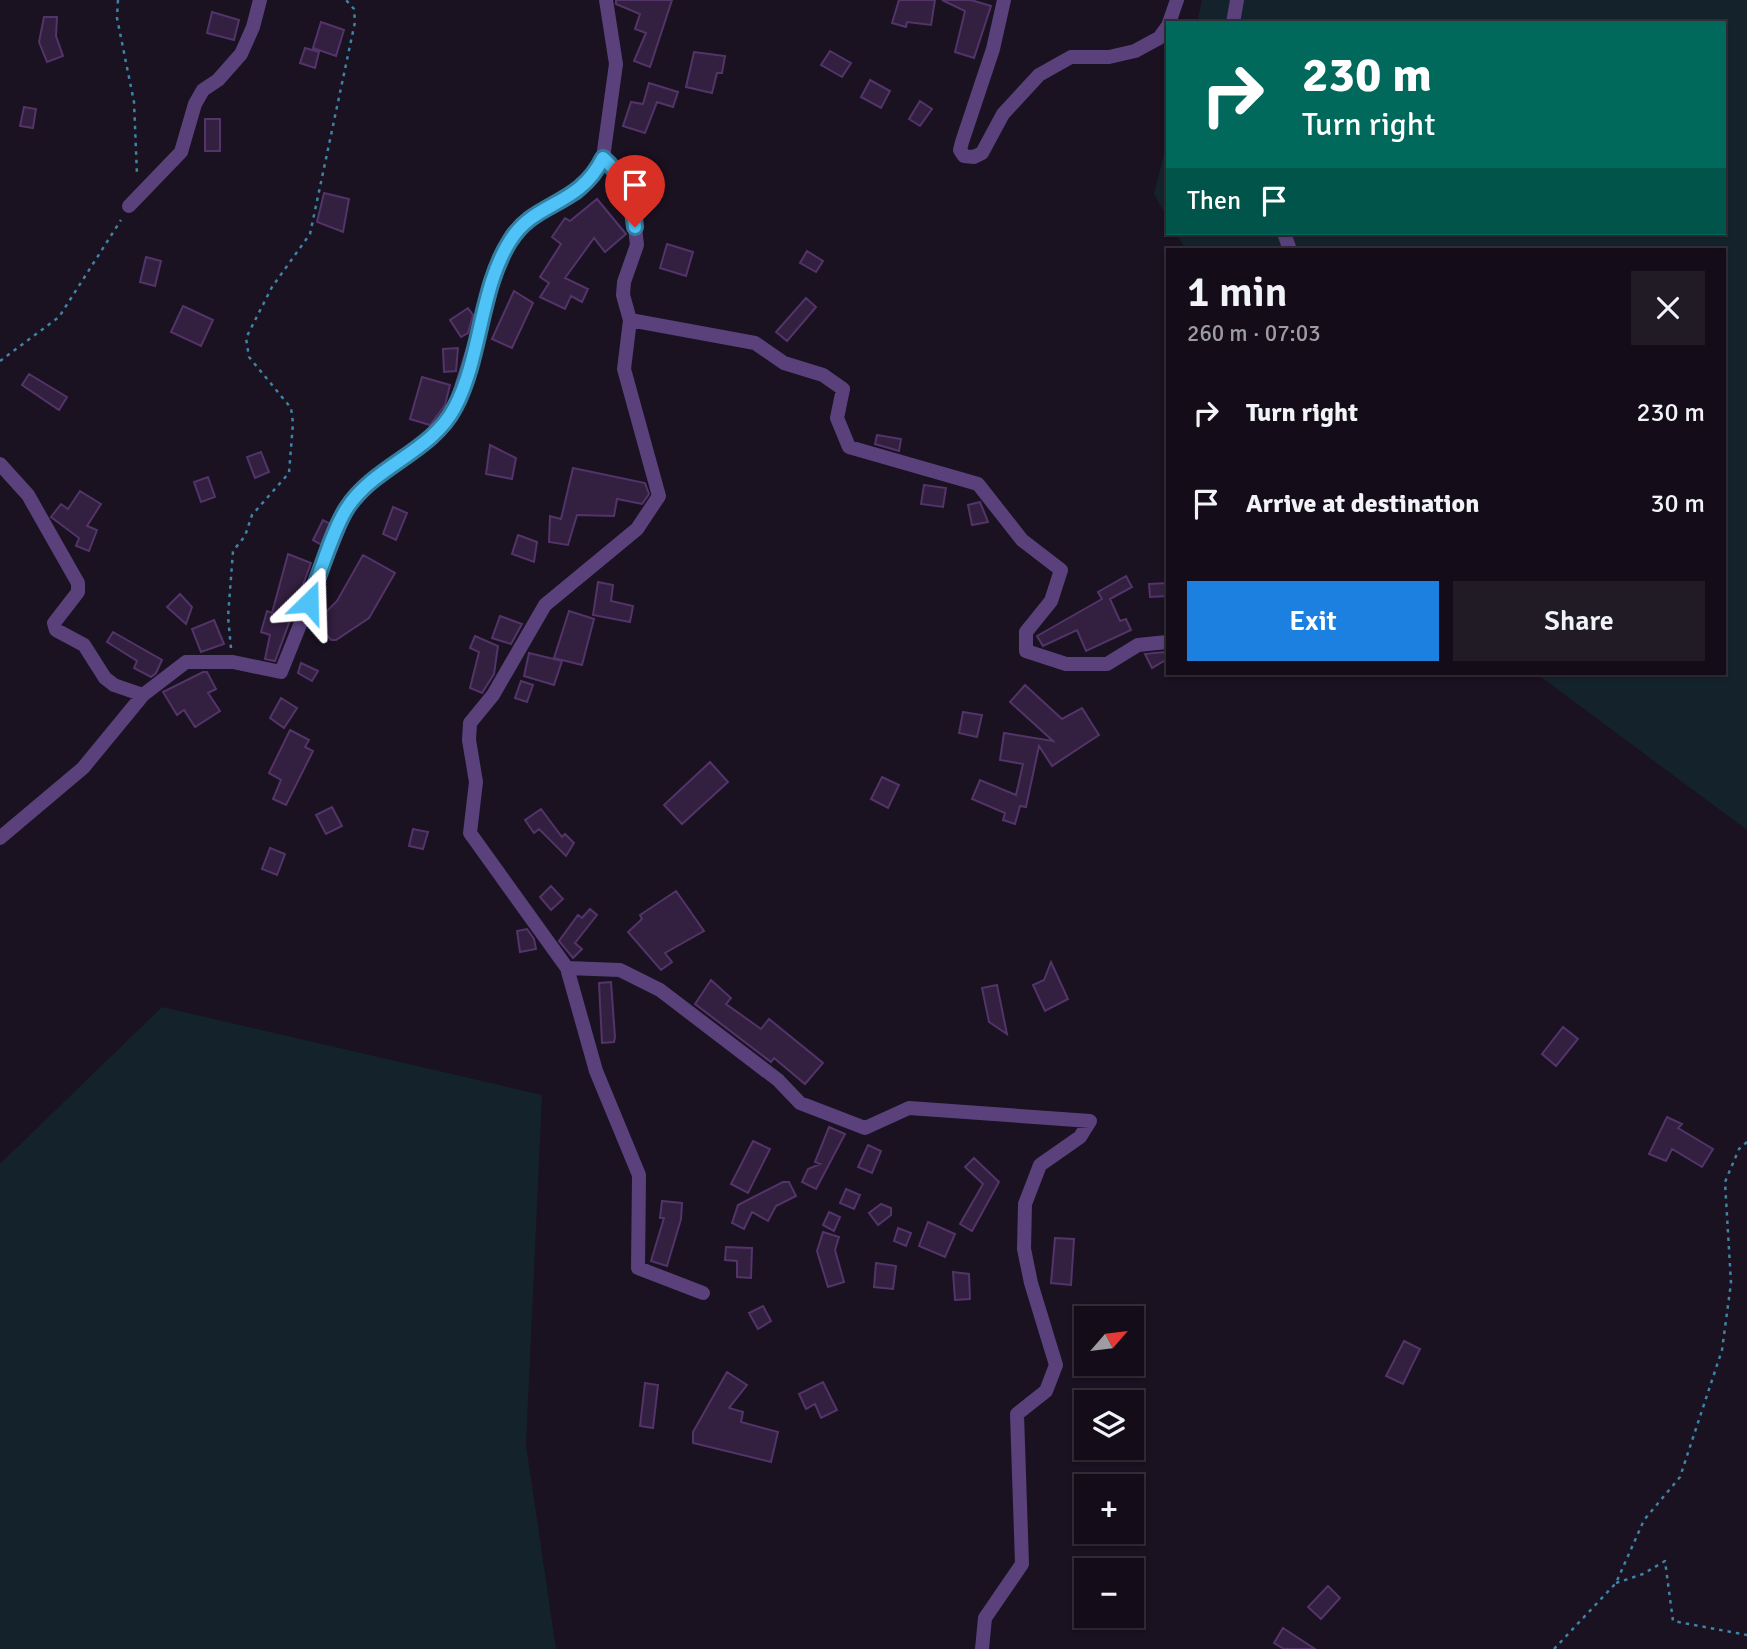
<!DOCTYPE html>
<html lang="en">
<head>
<meta charset="utf-8">
<style>
  body { margin:0; font-family:Signika,sans-serif; background:#211b26; color:#f1f3f6; height:100vh; display:flex; flex-direction:column; font-size:26px; white-space:nowrap }
  * { box-sizing:border-box; margin:0 }
  p { font-size:23px; color:#9d9ca2 }
  .icon { flex:none; width:38px; height:38px; fill:none; stroke:currentColor; stroke-width:2; stroke-linecap:round; stroke-linejoin:round }
  .map { position:relative; flex:1; overflow:hidden }
  .drawer { position:absolute; left:1166px; top:248px; width:560px; height:427px; display:flex; flex-direction:column; background:#140d19; border-radius:0px; box-shadow:0 2px 5px #0004,0 0 0 2px #332d38 }
  .drawer>* { flex:none }
  .guide { position:absolute; left:1166px; top:21px; width:560px; height:214px; border-radius:0px; box-shadow:0 2px 5px #0004,0 0 0 2px #332d38; background:#00695c; color:#fff; overflow:hidden }
  .needle { width:46px; rotate:62deg }
  .tools { position:absolute; left:1074px; top:1306px; display:grid; gap:14px }
  .tools a { display:grid; place-items:center; width:70px; height:70px; border-radius:0px; background:#140d19; box-shadow:0 2px 5px #0004,0 0 0 2px #332d38; font-size:35px }
  .pin { position:absolute; display:grid; place-items:center; width:60px; height:60px; color:#fff; margin:-72px -30px; border-radius:50% 50% 50% 0; rotate:-45deg; box-shadow:0 0 7px #0007 }
  .pin .icon { rotate:45deg }
  .me { position:absolute; width:77px; margin:-38px; rotate:22deg; stroke-linejoin:round; filter:drop-shadow(0 0 5px #0008) }
  .turn { display:flex; align-items:center; gap:24px; height:147px; padding:0 21px; font-size:32px }
  .turn .icon { width:91px; height:91px; stroke-width:2.5 }
  .turn b { display:block; font-size:49px; line-height:60px }
  .then { display:flex; align-items:center; height:66px; padding:0 21px; background:#0003; gap:14px; font-size:26px }
  .round { display:grid; place-items:center; flex:none; width:74px; height:74px; border-radius:0px; background:#211b26 }
  .head { display:flex; align-items:center; justify-content:space-between; height:119px; padding:0 21px }
  h1 { font-size:42px; font-weight:600; line-height:52px }
  .cta { display:flex; gap:14px; margin-top:auto; padding:14px 21px }
  .cta a { flex:1; height:80px; border-radius:0px; background:#1c80e0; color:#fff; font-size:28px; font-weight:600; line-height:80px; text-align:center }
  .cta a+a { background:#211b26; color:#f1f3f6 }
  ul { padding:0; list-style:none }
  li { display:flex; align-items:center; gap:21px; height:91px; padding:0 21px }
  li div { flex:1 }
  li b { display:block; font-size:26px }
  li em { font-style:normal }
  .map>svg:first-child { display:block }
</style>
</head>
<body>
<div class="map">
<svg width="1747" height="1649" viewBox="0 0 1747 1649">
  <rect width="100%" height="100%" fill="#1a1121"/>
  <!-- green -->
  <path fill="#14232b" d="M1202,0H1747V830L1537,674H1724V250H1186L1176,233H1724V23H1197Z
    M1167,142V217L1154,194Z
    M162,1007L542,1095L526,1445L556,1649H0V1164Z"/>
  <!-- building -->
  <path fill="#331f40" stroke="#533469" stroke-width="2" d="M616,0H672L650,67L634,61L646,33L635,29L640,14L616,4Z
    M899,0H935L931,25L907,22L906,27L892,23Z
    M942,0H971L991,6L974,58L955,52L965,11Z
    M212,12L239,20L234,40L207,33Z
    M44,17H57L56,36L63,56L47,62L39,42Z
    M321,22L344,30L336,56L313,48Z
    M305,48L319,52L315,68L300,63Z
    M830,51L851,63L842,77L821,65Z
    M694,52L725,56L722,73H717L712,93L686,87Z
    M870,80L890,91L881,108L861,97Z
    M649,83L678,92L673,107L657,102L645,133L623,126L631,102L643,104Z
    M920,101L932,109L920,126L909,119Z
    M24,107L36,109L33,128L20,126Z
    M205,119H220V151H205Z
    M634,163L657,167V195L635,189L631,181Z
    M324,193L349,199L343,232L317,222Z
    M597,199L626,234L605,252L594,238L565,278L588,289L582,302L571,296L565,309L540,297L549,283L540,277L561,244L552,237L565,218L570,221Z
    M667,244L693,252L686,276L660,268Z
    M807,251L823,261L816,272L800,263Z
    M146,257L161,261L155,286L140,282Z
    M514,291L533,303L512,348L492,339Z
    M806,298L816,307L787,341L776,332Z
    M183,306L213,320L201,346L171,332Z
    M468,308L473,315L468,333L461,337L450,320Z
    M458,348L456,371L444,372L443,349Z
    M29,374L67,397L59,410L22,385Z
    M422,377L450,385L445,405L430,425L410,419Z
    M877,435L901,439L899,451L875,444Z
    M490,445L516,458L512,479L486,474Z
    M261,452L269,472L255,478L247,457Z
    M573,468L645,483L649,494L642,504L617,499L614,516L577,515L568,545L549,542L550,516L561,519Z
    M208,477L215,497L201,502L194,482Z
    M924,485L946,488L943,507L921,504Z
    M80,491L101,504L87,526L97,530L89,551L76,546L79,538L51,517L61,504L68,509Z
    M980,502L988,522L972,525L968,505Z
    M393,507L407,513L396,540L383,534Z
    M323,520L330,524L322,545L313,540Z
    M518,535L537,542L534,562L512,554Z
    M288,554L311,563L275,661L265,659L270,635L261,632L267,611L272,613Z
    M363,555L395,573L369,618L336,640H331L316,622L337,601Z
    M1126,576L1132,587L1110,599L1120,621L1126,619L1131,630L1086,651L1077,630L1043,646L1037,636L1102,599L1098,592Z
    M598,582L613,585L611,601L633,606L630,622L593,615Z
    M1167,583V596L1150,597L1149,584Z
    M180,594L192,607L186,624L167,607Z
    M569,611L594,619L582,665L554,658Z
    M500,616L522,624L511,644L492,638Z
    M214,620L224,644L201,652L192,629Z
    M113,632L162,660L156,673L151,677L134,668L137,661L107,642Z
    M475,636L498,646L494,674L482,693L470,688L479,652L470,648Z
    M1164,652L1167,659L1152,668L1145,654Z
    M529,653L562,661L554,685L524,676Z
    M301,663L318,671L312,681L298,673Z
    M203,672H207L216,689L208,693L220,711L195,727L184,710L177,715L163,692Z
    M521,681L533,685L527,702L515,698Z
    M1025,685L1062,719L1082,708L1099,735L1052,766L1039,746L1026,807L1020,806L1015,824L1003,820L1005,813L972,799L980,780L1016,795L1023,764L1000,760L1004,733L1053,741L1010,702Z
    M281,698L297,708L284,728L270,718Z
    M963,712L982,715L977,737L959,733Z
    M290,730L309,740L305,747L313,751L286,805L273,799L281,780L269,773Z
    M710,762L728,782L682,824L664,805Z
    M882,777L899,785L888,808L871,799Z
    M332,807L342,826L326,834L316,815Z
    M541,809L562,837L565,834L574,843L566,856L539,829L534,833L525,820Z
    M413,829L428,832L423,849L409,846Z
    M270,848L285,854L277,875L262,869Z
    M551,886L563,899L551,910L540,897Z
    M676,891L704,931L665,953L672,962L661,970L628,932L642,919L640,915Z
    M590,909L597,915L575,943L582,949L573,958L559,941L578,915L582,918Z
    M527,929L534,939L536,949L520,952L517,931Z
    M1051,962L1068,999L1045,1011L1033,985L1044,980Z
    M711,980L731,998L726,1004L761,1029L769,1019L823,1063L805,1084L774,1058L771,1062L695,1004Z
    M611,982L615,1037L614,1042L602,1043L599,983Z
    M997,985L1007,1034L989,1022L982,988Z
    M1563,1027L1578,1039L1556,1066L1542,1054Z
    M1667,1117L1682,1124L1678,1128L1713,1149L1702,1167L1672,1149L1666,1161L1649,1154Z
    M829,1127L845,1134L816,1189L802,1182L808,1169L820,1164L815,1162Z
    M753,1141L770,1149L748,1193L731,1184Z
    M868,1145L881,1151L872,1173L858,1167Z
    M974,1158L999,1182L972,1231L960,1224L983,1184L965,1167Z
    M783,1182H789L796,1196L776,1206L768,1221L752,1212L744,1229L732,1223L738,1205Z
    M846,1189L860,1195L854,1209L840,1203Z
    M662,1201L682,1203L681,1219L667,1266L651,1261L664,1218H660Z
    M881,1204L891,1208V1215L878,1225L869,1213Z
    M829,1212L840,1217L834,1231L823,1225Z
    M928,1222L955,1234L945,1257L919,1246Z
    M898,1228L911,1233L906,1246L894,1241Z
    M823,1232L839,1237L835,1250L844,1282L828,1287L817,1251Z
    M1055,1238L1074,1239L1071,1285L1051,1283Z
    M726,1247L752,1248L751,1278L737,1277V1261L725,1260Z
    M876,1263L896,1266L893,1289L874,1287Z
    M953,1272L969,1274L970,1299L955,1300Z
    M763,1306L771,1321L758,1329L749,1313Z
    M1404,1341L1420,1349L1403,1384L1386,1376Z
    M727,1372L747,1385L729,1408L743,1412L741,1422L778,1432L771,1462L693,1443V1432Z
    M823,1382L837,1410L821,1418L815,1404L806,1409L799,1394Z
    M645,1383L658,1385L653,1428L640,1426Z
    M1328,1586L1340,1598L1321,1619L1308,1607Z
    M1283,1628L1315,1649H1284L1274,1643Z"/>
  <g fill="none" stroke-linecap="round" stroke-linejoin="round">
    <!-- path -->
    <path stroke="#3e84a6" stroke-width="2.5" stroke-dasharray="3.5 5" stroke-linecap="butt" d="M118,0L117,18L134,102L137,175
      M0,361L59,317L121,220
      M231,648L228,617L233,551L245,536L252,515L289,473L293,423L291,408L249,357L246,338L272,287L310,234L355,22L354,9L346,0
      M1616,1583L1643,1574L1665,1561L1673,1621L1747,1635
      M1554,1649L1616,1583L1644,1520L1680,1477L1722,1350L1731,1283L1725,1182L1739,1149L1747,1142"/>
    <!-- street -->
    <path stroke="#5a417b" stroke-width="14" d="M1004,0L993,49L962,142L960,150L964,156L974,157L982,153L1003,114L1039,75L1071,57H1109L1135,51L1159,38L1167,27
      M1169,23L1177,0
      M1233,23L1237,0
      M603,158L615,168L633,209L637,245L624,282L623,295L630,320L624,369L659,496L637,529L545,605L493,695L470,723L469,740L476,782L470,833L567,968L596,1071L639,1175L638,1268L703,1293
      M129,206L181,152L195,104L203,90L218,80L241,54L253,27L260,0
      M1284,233L1290,250
      M630,320L755,343L784,363L823,375L843,389L837,418L849,447L978,484L1022,540L1061,570L1051,601L1026,632V651L1066,664H1107L1138,645L1167,642
      M0,464L28,495L78,583V592L54,623L56,630L84,645L105,678L114,685L143,695
      M0,838L83,768L143,695L186,662H233L281,672L347,508L380,474L438,431L455,407L496,274L510,240L534,216L577,193L593,177L603,158L616,64L606,0
      M567,968L620,970L660,990L778,1080L800,1103L865,1128L909,1108L1090,1121L1080,1137L1040,1165L1025,1204L1024,1249L1031,1283L1056,1365L1046,1391L1017,1414L1022,1564L985,1618L982,1649"/>
  </g>
  <g fill="none" stroke-linecap="round" stroke-linejoin="round">
    <!-- route casing -->
    <g stroke="#337fa1" stroke-width="18">
      <path id="route" d="M309,602C319,577 333,529 347,508C374,466 432,452 455,407C481,358 480,288 510,241C535,200 578,208 603,158C622,174 633,202 635,227"/>
    </g>
    <!-- route -->
    <use href="#route" stroke="#4fc3f7" stroke-width="12"/>
  </g>
</svg>
<div class="tools">
<a><svg class="needle" viewBox="-14 -14 28 28"><path d="M0-13l5 13h-10z" fill="#e53935"/><path d="M0 13l5-13h-10z" fill="#9d9ca2"/></svg></a>
<a><svg class="icon" aria-label="layers" viewBox="0 0 24 24"><path d="M12 4l9 5-9 5-9-5zM3 14l9 5 9-5"/></svg></a>
<a>+</a>
<a>−</a>
</div>
<div class="pin" style="left:635px;top:227px;background:#d93025"><svg class="icon" aria-label="arrive" viewBox="0 0 24 24"><path d="M6 21V4h12l-3 4 3 4H6"/></svg></div>
<svg class="me" style="left:309px;top:602px" viewBox="-20 -20 40 40"><path d="M0-17L14 15 0 8-14 15z" fill="#4fc3f7" stroke="#fff" stroke-width="4"/></svg>
<div class="guide">
<div class="turn"><svg class="icon" aria-label="right" viewBox="0 0 24 24"><path d="M7 20v-9h11M14 6l5 5-5 5"/></svg><div><b>230 m</b>Turn right</div></div>
<div class="then">Then<svg class="icon" aria-label="arrive" viewBox="0 0 24 24"><path d="M6 21V4h12l-3 4 3 4H6"/></svg></div>
</div>
<section class="drawer">
<div class="head"><div><h1>1 min</h1><p>260 m · 07:03</p></div><a class="round"><svg class="icon" aria-label="close" viewBox="0 0 24 24"><path d="M6 6l12 12M18 6L6 18"/></svg></a></div>
<ul>
<li><svg class="icon" aria-label="right" viewBox="0 0 24 24"><path d="M7 20v-9h11M14 6l5 5-5 5"/></svg><div><b>Turn right</b></div><em>230 m</em></li>
<li><svg class="icon" aria-label="arrive" viewBox="0 0 24 24"><path d="M6 21V4h12l-3 4 3 4H6"/></svg><div><b>Arrive at destination</b></div><em>30 m</em></li>
</ul>
<div class="cta"><a>Exit</a><a>Share</a></div>
</section>
</div>
</body>
</html>
